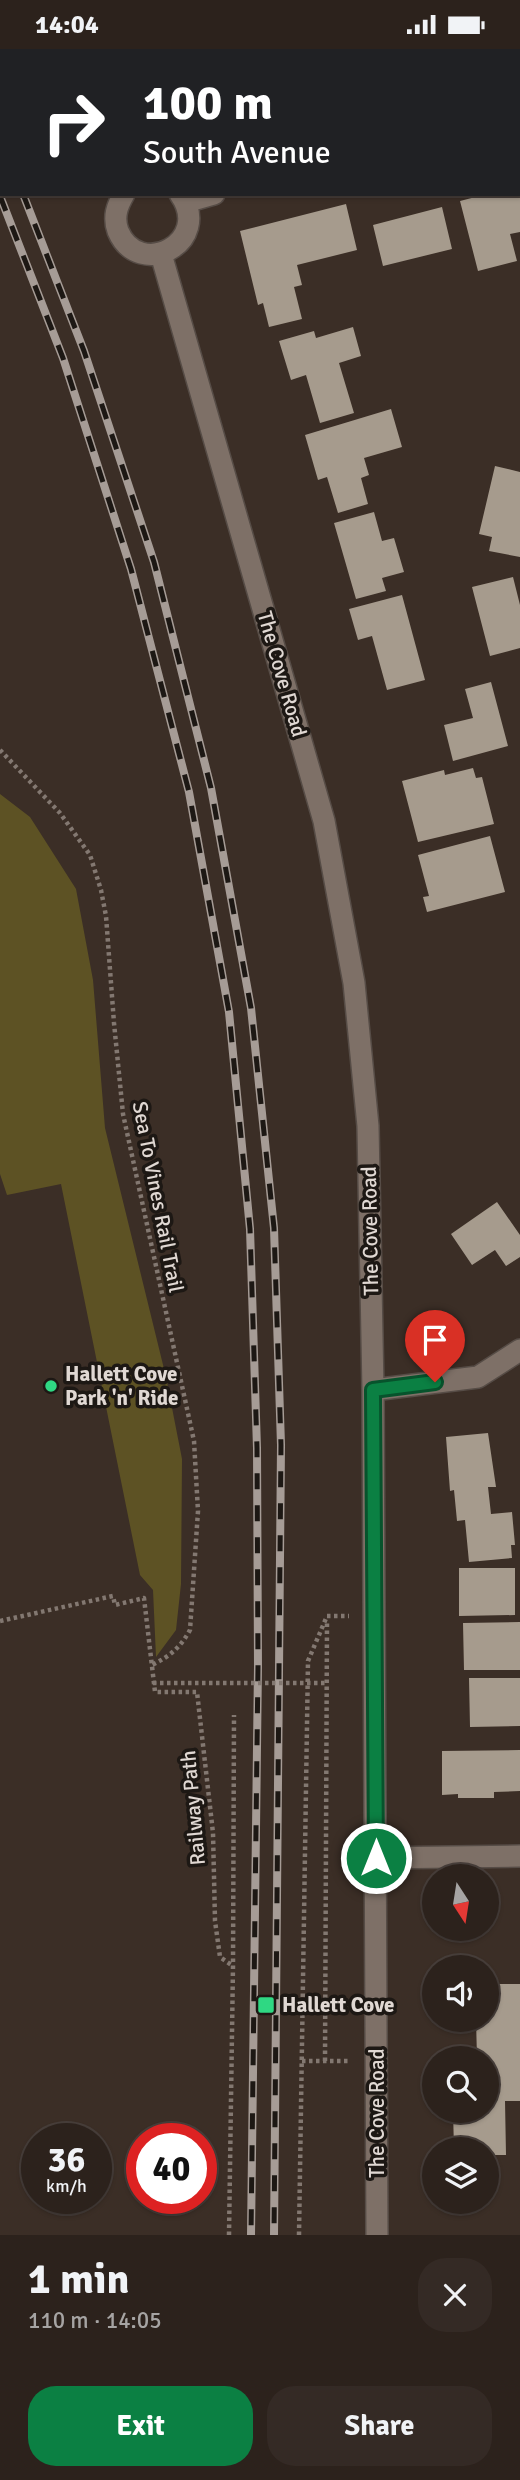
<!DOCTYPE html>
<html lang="en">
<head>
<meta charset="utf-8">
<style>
  body { margin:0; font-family:Signika,sans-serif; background:#342a25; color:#f1f3f6; height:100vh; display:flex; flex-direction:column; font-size:26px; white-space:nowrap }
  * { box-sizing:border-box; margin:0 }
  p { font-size:23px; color:#a6a4a3 }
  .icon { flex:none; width:38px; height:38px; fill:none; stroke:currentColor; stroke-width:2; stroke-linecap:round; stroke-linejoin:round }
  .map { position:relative; height:2186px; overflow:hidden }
  .drawer { display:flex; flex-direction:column; background:#2c221c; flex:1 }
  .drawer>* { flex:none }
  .hud { position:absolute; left:0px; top:0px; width:522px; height:147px; box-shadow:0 2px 5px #0004,0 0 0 2px #483f3b; background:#202124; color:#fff; overflow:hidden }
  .needle { width:46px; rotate:168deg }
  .fabs { position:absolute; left:422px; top:1815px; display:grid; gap:14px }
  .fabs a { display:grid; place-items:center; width:77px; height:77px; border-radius:50%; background:#2c221c; box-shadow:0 2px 5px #0004,0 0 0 2px #483f3b; font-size:35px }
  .speed { position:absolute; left:21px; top:2074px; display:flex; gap:14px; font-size:35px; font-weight:700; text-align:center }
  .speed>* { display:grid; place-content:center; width:91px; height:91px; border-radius:50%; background:#2c221c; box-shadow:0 2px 5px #0004,0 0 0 2px #483f3b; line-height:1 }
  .speed small { font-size:18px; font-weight:400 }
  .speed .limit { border:10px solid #d22; background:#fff; color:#111 }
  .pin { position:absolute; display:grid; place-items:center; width:60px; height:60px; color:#fff; margin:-72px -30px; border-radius:50% 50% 50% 0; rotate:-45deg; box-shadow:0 0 7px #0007 }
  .pin .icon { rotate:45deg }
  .me { position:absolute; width:77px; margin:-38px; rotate:0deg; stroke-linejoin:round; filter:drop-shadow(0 0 5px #0008) }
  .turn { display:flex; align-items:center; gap:24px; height:147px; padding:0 28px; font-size:32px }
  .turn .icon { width:91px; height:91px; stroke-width:2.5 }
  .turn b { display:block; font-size:49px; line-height:60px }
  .round { display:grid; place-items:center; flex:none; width:74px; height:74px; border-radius:28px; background:#342a25 }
  .headline { display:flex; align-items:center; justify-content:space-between; height:119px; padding:0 28px }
  h1 { font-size:42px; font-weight:700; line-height:52px }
  .button { display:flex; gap:14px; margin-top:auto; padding:14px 28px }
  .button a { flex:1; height:80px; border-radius:28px; background:#0b8043; color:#fff; font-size:28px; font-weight:700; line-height:80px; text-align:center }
  .button a+a { background:#342a25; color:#f1f3f6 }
  .status { display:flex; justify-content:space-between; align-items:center; height:49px; padding:0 35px; background:#2c221c; direction:ltr }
  .status svg { height:19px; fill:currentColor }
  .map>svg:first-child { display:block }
</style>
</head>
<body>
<div class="status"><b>14:04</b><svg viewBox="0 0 49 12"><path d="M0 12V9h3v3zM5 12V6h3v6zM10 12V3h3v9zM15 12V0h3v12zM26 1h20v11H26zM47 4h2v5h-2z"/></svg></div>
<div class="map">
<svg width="520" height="2186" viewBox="0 0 520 2186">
  <rect width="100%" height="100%" fill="#3b2e26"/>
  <!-- green -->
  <path fill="#5d5224" d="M0,745L30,768L76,840L93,931L105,1079L166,1328L182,1410L181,1535L176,1581L156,1608L153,1541L140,1526L61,1135L7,1146L0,1125Z"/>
  <!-- building -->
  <path fill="#a69b8d" d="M487,145H520V183L510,185L517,212L478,222L460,152Z
    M346,155L357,201L297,216L302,236L294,238L302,270L269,278L263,254L258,256L240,182Z
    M442,158L452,200L383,217L373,176Z
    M353,278L361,307L339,314L354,364L320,374L306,326L291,331L279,292L314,282L316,289Z
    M391,360L402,398L364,409L369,426L361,429L368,455L338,464L327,428L318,431L305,386Z
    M495,417L520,423V508L489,502L492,488L479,485Z
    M374,463L382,492L394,489L404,523L382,529L386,542L356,550L334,474Z
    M513,528L520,556V599L490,607L472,538Z
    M402,546L425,631L387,641L372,587L358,591L349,560Z
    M491,633L508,697L453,712L444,676L473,669L465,640Z
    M473,719L476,729L482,728L494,775L418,793L402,732L444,721L445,726Z
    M490,787L505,843L427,863L423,848L429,847L418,806Z
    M497,1153L520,1186V1208L506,1217L495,1201L472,1216L451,1185Z
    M488,1384L496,1438H488L491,1465L512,1463L515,1496H511L512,1509L469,1513L465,1471L457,1472L454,1441L450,1442L446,1388Z
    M459,1519H515V1566L459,1567Z
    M520,1573V1621H464L463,1574Z
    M469,1629H520V1677L470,1678Z
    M520,1701V1742L494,1743V1749H458V1745L442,1746V1702Z
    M486,1935H520V2052H505L506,2106H492L493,2150H486V2100H454L453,2062H486V2009H477L476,1970H486Z"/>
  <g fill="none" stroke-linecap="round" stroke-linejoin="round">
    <!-- minor casing -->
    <g stroke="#564c46" stroke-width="24">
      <path id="minor" d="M91,0L92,2
        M470,0L471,2
        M124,145C117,157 113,168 118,182C139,232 214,193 180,145
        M186,153L214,145
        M161,205L324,772L354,934L368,1077L373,1341L377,2186
        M373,1341L478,1328L520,1301
        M376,1809L520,1807"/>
    </g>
    <!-- path -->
    <path stroke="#837871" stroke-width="4.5" stroke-dasharray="3.5 3.5" stroke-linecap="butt" d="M0,701L60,764L90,806L101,841L106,867L114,974L123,1065L194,1392L198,1462L190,1581C180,1599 170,1607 152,1616
      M327,1567H349
      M0,1572L113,1547L115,1556L144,1549L155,1643H197L213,1784L215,1872L220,1908L233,1917
      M302,2012H348
      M325,2012L327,1572
      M229,2186L233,1917L234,1666
      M299,2186L308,1612L327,1567"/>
    <!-- minor -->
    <use href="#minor" stroke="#7e7067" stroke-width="21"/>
    <!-- rail casing -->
    <g stroke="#a69c96" stroke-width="8">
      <path id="rail" d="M0,84L2,89
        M23,145L84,302L154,513L211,739L251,959L274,1179L281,1396L274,2186
        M0,147L63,309L131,520L189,743L229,963L250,1180L257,1399L258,1617L251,2186"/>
    </g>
    <!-- rail -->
    <use href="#rail" stroke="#1d1814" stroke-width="5" stroke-dasharray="16" stroke-linecap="butt"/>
    <!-- path-bridge -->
    <path stroke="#837871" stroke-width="4.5" stroke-dasharray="3.5 3.5" stroke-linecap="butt" d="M153,1634H327"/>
  </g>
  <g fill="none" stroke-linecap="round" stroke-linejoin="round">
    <!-- route casing -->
    <g stroke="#07532c" stroke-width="18">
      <path id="route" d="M376,1809L373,1341L435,1333"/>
    </g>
    <!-- route -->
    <use href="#route" stroke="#0b8043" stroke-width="12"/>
  </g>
  <!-- markers -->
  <g fill="#2fd883" stroke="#1d1814" stroke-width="2.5">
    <circle cx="51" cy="1337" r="7"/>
    <rect x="257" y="1947" width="18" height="18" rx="3.5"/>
  </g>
  <g text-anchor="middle" stroke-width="7" stroke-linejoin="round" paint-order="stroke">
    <!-- street labels -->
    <g font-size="21" fill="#e0d8d3" stroke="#1d1814">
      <text transform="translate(282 625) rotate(74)" y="7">The Cove Road</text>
      <text transform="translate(158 1148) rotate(79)" y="7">Sea To Vines Rail Trail</text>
      <text transform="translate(370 1182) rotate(-91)" y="7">The Cove Road</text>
      <text transform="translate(193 1759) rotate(-95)" y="7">Railway Path</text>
      <text transform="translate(377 2064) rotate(-90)" y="7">The Cove Road</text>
    </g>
    <!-- poi labels -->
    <g font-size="21" font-weight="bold" fill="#e0d8d3" stroke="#1d1814" text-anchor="start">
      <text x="65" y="1332">Hallett Cove<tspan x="65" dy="24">Park 'n' Ride</tspan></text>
      <text x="282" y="1963">Hallett Cove</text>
    </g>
  </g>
</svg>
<div class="fabs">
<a><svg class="needle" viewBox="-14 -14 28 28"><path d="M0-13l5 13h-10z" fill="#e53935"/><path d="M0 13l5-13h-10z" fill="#a6a4a3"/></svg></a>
<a><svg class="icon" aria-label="sound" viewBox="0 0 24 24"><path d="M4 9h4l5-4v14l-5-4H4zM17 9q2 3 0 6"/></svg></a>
<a><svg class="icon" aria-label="search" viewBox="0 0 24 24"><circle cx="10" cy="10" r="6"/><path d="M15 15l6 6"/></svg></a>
<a><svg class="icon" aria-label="layers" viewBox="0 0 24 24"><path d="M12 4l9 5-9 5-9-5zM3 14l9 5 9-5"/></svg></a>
</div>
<div class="speed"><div>36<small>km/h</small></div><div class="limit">40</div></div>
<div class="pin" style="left:435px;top:1333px;background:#d93025"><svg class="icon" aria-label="arrive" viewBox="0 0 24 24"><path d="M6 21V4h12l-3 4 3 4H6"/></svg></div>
<svg class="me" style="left:376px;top:1809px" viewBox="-20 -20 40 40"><circle r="17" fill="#0b8043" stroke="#fff" stroke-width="3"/><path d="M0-11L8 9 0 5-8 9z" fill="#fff"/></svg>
<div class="hud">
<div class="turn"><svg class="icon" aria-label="right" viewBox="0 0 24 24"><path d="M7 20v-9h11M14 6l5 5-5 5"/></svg><div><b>100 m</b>South Avenue</div></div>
</div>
</div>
<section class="drawer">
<div class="headline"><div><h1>1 min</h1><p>110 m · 14:05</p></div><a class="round"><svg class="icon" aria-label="close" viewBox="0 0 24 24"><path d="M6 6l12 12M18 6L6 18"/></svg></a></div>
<div class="button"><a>Exit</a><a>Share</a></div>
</section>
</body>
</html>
